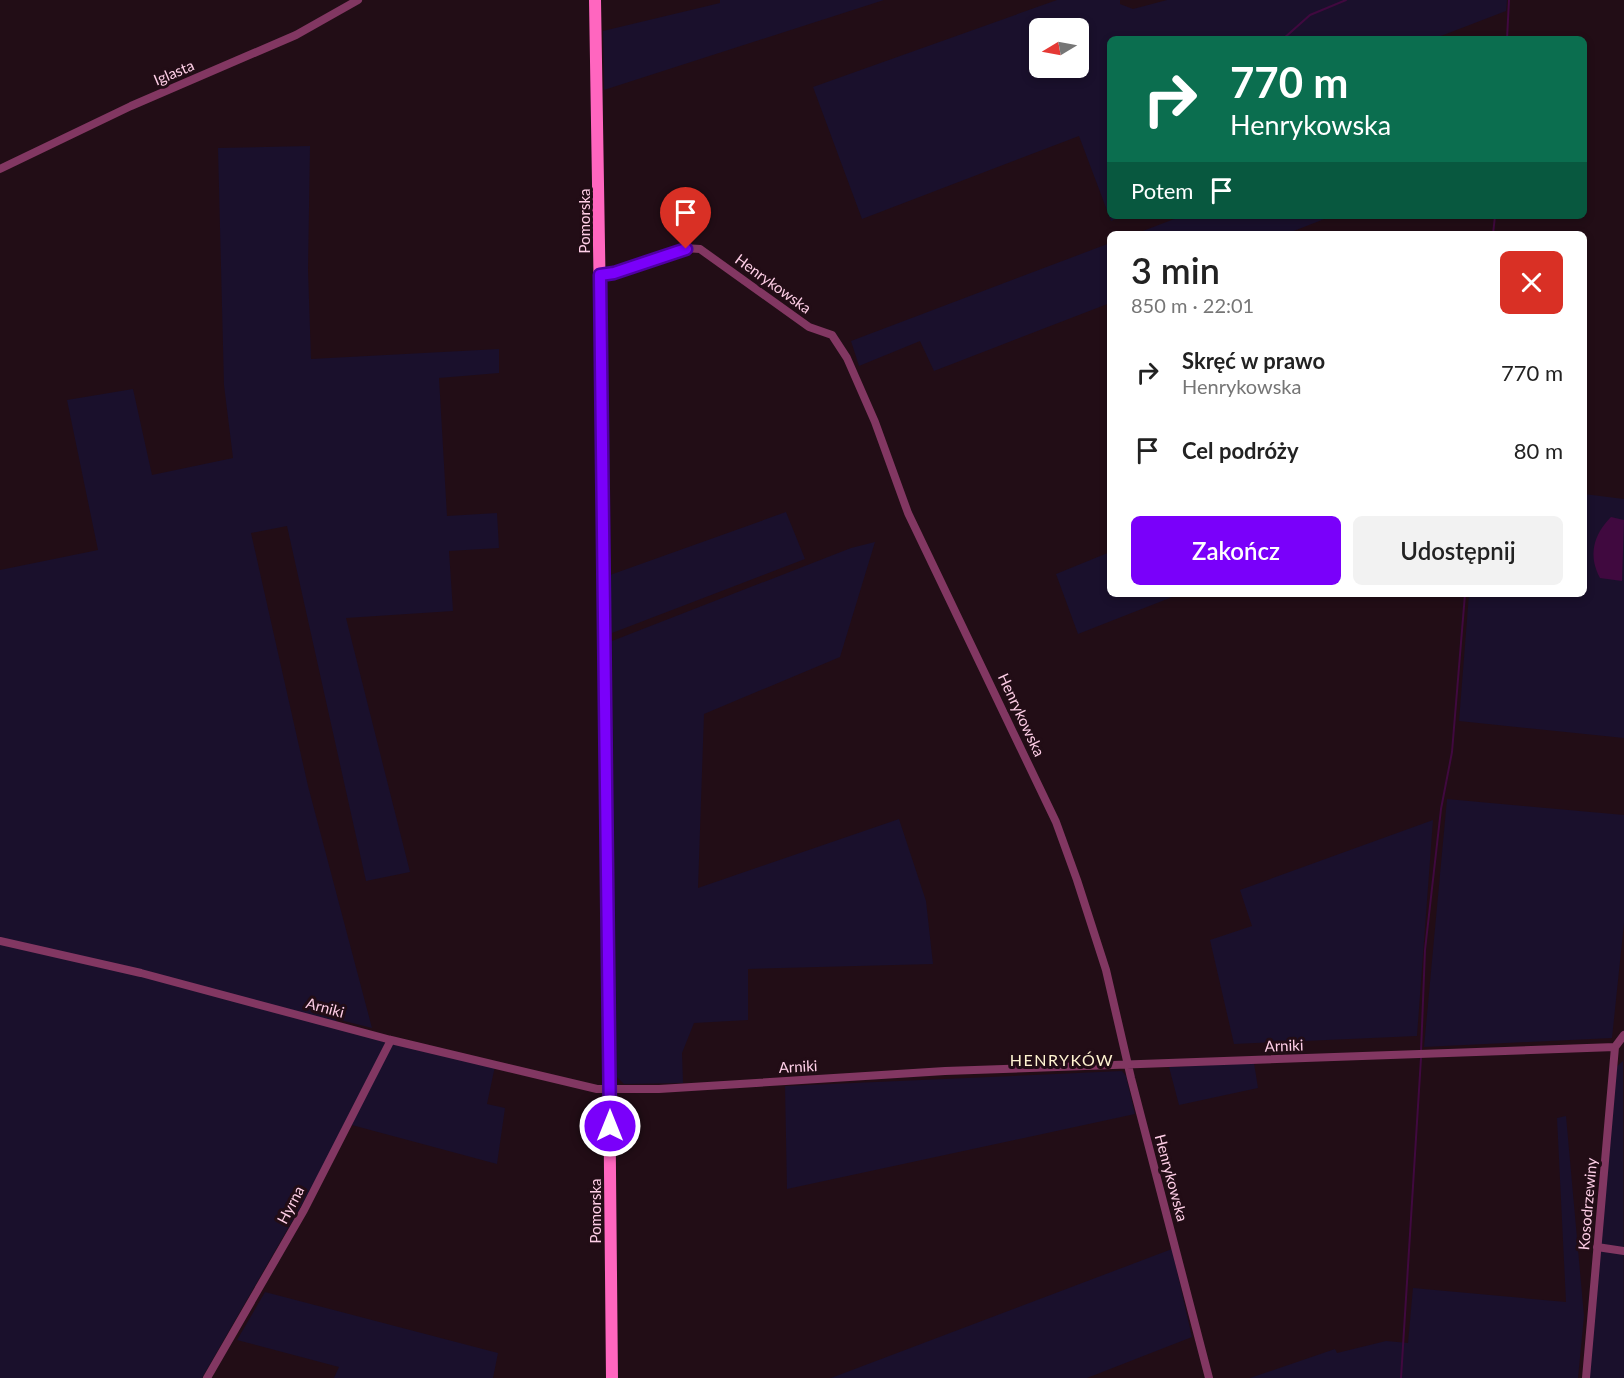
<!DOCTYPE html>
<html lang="pl">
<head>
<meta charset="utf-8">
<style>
  body { margin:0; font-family:Lato,sans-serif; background:#f2f2f2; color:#222; height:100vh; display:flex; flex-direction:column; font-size:22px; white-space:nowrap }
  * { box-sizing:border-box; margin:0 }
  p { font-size:20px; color:#767676 }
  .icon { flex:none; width:33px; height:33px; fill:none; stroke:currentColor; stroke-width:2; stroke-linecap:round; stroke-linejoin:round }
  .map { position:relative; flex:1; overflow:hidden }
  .sheet { position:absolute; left:1107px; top:231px; width:480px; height:366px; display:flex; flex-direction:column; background:#fff; border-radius:9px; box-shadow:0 3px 9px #0003 }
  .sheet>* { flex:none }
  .banner { position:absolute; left:1107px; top:36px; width:480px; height:183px; border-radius:9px; box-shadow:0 3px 9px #0003; background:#0b6e4f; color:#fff; overflow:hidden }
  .needle { width:39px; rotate:260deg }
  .fabs { position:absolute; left:1029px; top:18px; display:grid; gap:12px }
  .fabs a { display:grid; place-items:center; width:60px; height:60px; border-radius:9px; background:#fff; box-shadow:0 3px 9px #0003; font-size:30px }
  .pin { position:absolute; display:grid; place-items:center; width:51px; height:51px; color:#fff; margin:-62px -26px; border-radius:50% 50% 50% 0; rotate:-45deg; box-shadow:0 0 6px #0007 }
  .pin .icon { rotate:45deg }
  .me { position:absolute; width:66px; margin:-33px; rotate:0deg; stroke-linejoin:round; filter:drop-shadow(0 0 4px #0008) }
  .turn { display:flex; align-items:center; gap:21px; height:126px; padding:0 24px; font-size:27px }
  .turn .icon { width:78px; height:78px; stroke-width:2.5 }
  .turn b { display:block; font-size:42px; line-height:51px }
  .then { display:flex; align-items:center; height:57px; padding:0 24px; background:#0003; gap:12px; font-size:22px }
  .round { display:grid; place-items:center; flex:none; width:63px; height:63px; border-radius:9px; background:#f2f2f2 }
  .summary { display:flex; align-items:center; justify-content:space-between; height:102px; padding:0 24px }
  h1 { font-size:36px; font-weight:600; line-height:45px }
  .cta { display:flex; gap:12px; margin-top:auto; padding:12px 24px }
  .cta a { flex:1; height:69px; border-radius:9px; background:#7a00fa; color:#fff; font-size:24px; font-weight:600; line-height:69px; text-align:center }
  .cta a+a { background:#f2f2f2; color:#222 }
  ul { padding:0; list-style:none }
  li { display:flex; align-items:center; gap:18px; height:78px; padding:0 24px }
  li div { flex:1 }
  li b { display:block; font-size:22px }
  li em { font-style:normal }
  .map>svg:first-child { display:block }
</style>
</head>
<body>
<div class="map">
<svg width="1624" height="1378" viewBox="0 0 1624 1378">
  <rect width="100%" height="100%" fill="#220d16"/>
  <!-- green -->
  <path fill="#1a102c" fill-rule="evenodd" d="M720,0H884L604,90L603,31L720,3Z
    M1057,0H1120V4L1133,9L1167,0H1507L1506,11L1433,39H1110V216H1124L1111,221L1079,136L862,219L813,87ZM1040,28H1078V68H1040Z
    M310,146L308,270L311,359L499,349V373L439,378L447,516L497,513L499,548L449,551L453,611L346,618L410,872L366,881L287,526L251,533L308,786L372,1028L336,1019L337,1024L495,1066L487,1104L505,1108L497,1164L348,1124L202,1378H0V570L98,550L67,400L133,389L152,475L233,458L224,385L218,148Z
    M1182,216H1332L1286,234H1135Z
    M1110,243V303L934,371L920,341L859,366L851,341Z
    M1584,494L1624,499V738L1459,721L1469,594H1584Z
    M786,512L805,559L612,633L610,575Z
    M875,542L840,657L704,714L698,888L899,819L926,901L933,964L748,969V1020L694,1023L682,1053L683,1083L624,1084L617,1077L612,641L851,548Z
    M1110,552V594H1180L1078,634L1056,574Z
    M1447,799L1624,815V923L1612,1038L1424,1047Z
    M1433,820L1417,1036L1234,1044L1210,940L1252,926L1240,890Z
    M1623,1061L1624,1378H1586L1613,1070Z
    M1254,1063L1258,1088L1179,1105L1169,1067Z
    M1122,1071L1126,1076L1135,1114L787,1189L785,1086Z
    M1566,1116L1584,1316L1578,1378H1250L1335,1349L1337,1353L1386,1341L1408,1343L1413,1288L1566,1302L1557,1118Z
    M1172,1249L1192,1337L1087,1378H831Z
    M265,1292L498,1353L493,1378H334L339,1367L237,1340Z"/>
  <!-- water -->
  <path fill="#40093f" d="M1611,517L1624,520L1622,581L1600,578C1588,556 1593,535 1611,517Z"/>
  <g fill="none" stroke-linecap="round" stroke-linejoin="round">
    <!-- stream -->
    <path stroke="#40093f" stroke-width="2" d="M1283,39L1310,15L1346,0
      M1507,39L1509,0
      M1493,234L1495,216
      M1421,1052L1425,950L1441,809L1452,752L1465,594
      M1401,1378L1421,1058"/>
    <!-- street -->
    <path stroke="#823762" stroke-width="8" d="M0,169L131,106L296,35L358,0
      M600,275C634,274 666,244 700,249L809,327L832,335L847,358L875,422L908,513L1056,822L1077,880L1106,970L1131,1078L1209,1378
      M0,941L141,973L391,1040L597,1089H659L945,1071L1615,1047
      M1597,1247L1624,1251
      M207,1378L304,1210L391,1040
      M1586,1378L1615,1047L1624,1035"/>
    <!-- secondary -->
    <path stroke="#ff66bf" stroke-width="12" d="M595,0L604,552L612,1378"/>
  </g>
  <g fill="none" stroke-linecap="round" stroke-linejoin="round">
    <!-- route casing -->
    <g stroke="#4f00a2" stroke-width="15">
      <path id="route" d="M610,1126L600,275L614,273L686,249"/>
    </g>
    <!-- route -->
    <use href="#route" stroke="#7a00fa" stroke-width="10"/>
  </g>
  <g text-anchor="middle" stroke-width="6" stroke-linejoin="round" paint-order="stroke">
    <!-- street labels -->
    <g font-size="15" fill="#ffcfe7" stroke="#220d16">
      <text transform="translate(174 73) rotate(-23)" y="5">Iglasta</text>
      <text transform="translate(585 221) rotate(-90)" y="5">Pomorska</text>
      <text transform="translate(773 284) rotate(36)" y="5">Henrykowska</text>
      <text transform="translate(1021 715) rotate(65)" y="5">Henrykowska</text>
      <text transform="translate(325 1008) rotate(15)" y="5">Arniki</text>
      <text transform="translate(1284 1046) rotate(-2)" y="5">Arniki</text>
      <text transform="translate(798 1067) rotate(-3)" y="5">Arniki</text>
      <text transform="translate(1171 1178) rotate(75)" y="5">Henrykowska</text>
      <text transform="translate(1588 1204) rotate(-85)" y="5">Kosodrzewiny</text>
      <text transform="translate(291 1205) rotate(-62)" y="5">Hyrna</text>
      <text transform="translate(596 1211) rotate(-90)" y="5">Pomorska</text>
    </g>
    <!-- neighbourhood labels -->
    <g font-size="16" letter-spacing="1.5" fill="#fff4d1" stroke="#220d16">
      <text x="1062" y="1066">HENRYKÓW</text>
    </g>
  </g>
</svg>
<div class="fabs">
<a><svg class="needle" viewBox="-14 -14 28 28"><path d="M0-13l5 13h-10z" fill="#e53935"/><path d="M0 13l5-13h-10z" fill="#767676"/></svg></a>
</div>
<div class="pin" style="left:686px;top:249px;background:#d93025"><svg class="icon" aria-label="arrive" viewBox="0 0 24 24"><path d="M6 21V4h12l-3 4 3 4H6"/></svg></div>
<svg class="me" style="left:610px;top:1126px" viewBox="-20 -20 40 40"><circle r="17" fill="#7a00fa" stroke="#fff" stroke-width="3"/><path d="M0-11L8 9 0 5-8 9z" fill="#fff"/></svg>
<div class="banner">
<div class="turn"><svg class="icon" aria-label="right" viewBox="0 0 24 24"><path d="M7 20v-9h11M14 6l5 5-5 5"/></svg><div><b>770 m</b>Henrykowska</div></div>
<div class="then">Potem<svg class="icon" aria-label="arrive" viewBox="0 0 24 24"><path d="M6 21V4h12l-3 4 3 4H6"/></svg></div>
</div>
<section class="sheet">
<div class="summary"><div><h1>3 min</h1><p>850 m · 22:01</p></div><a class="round" style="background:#d93025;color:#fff"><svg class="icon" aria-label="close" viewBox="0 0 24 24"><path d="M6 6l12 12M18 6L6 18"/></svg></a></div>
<ul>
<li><svg class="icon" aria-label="right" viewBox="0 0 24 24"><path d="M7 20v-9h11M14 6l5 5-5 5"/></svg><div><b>Skręć w prawo</b><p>Henrykowska</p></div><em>770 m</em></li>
<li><svg class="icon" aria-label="arrive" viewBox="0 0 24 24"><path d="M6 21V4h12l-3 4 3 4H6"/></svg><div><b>Cel podróży</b></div><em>80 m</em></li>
</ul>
<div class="cta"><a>Zakończ</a><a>Udostępnij</a></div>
</section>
</div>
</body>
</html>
